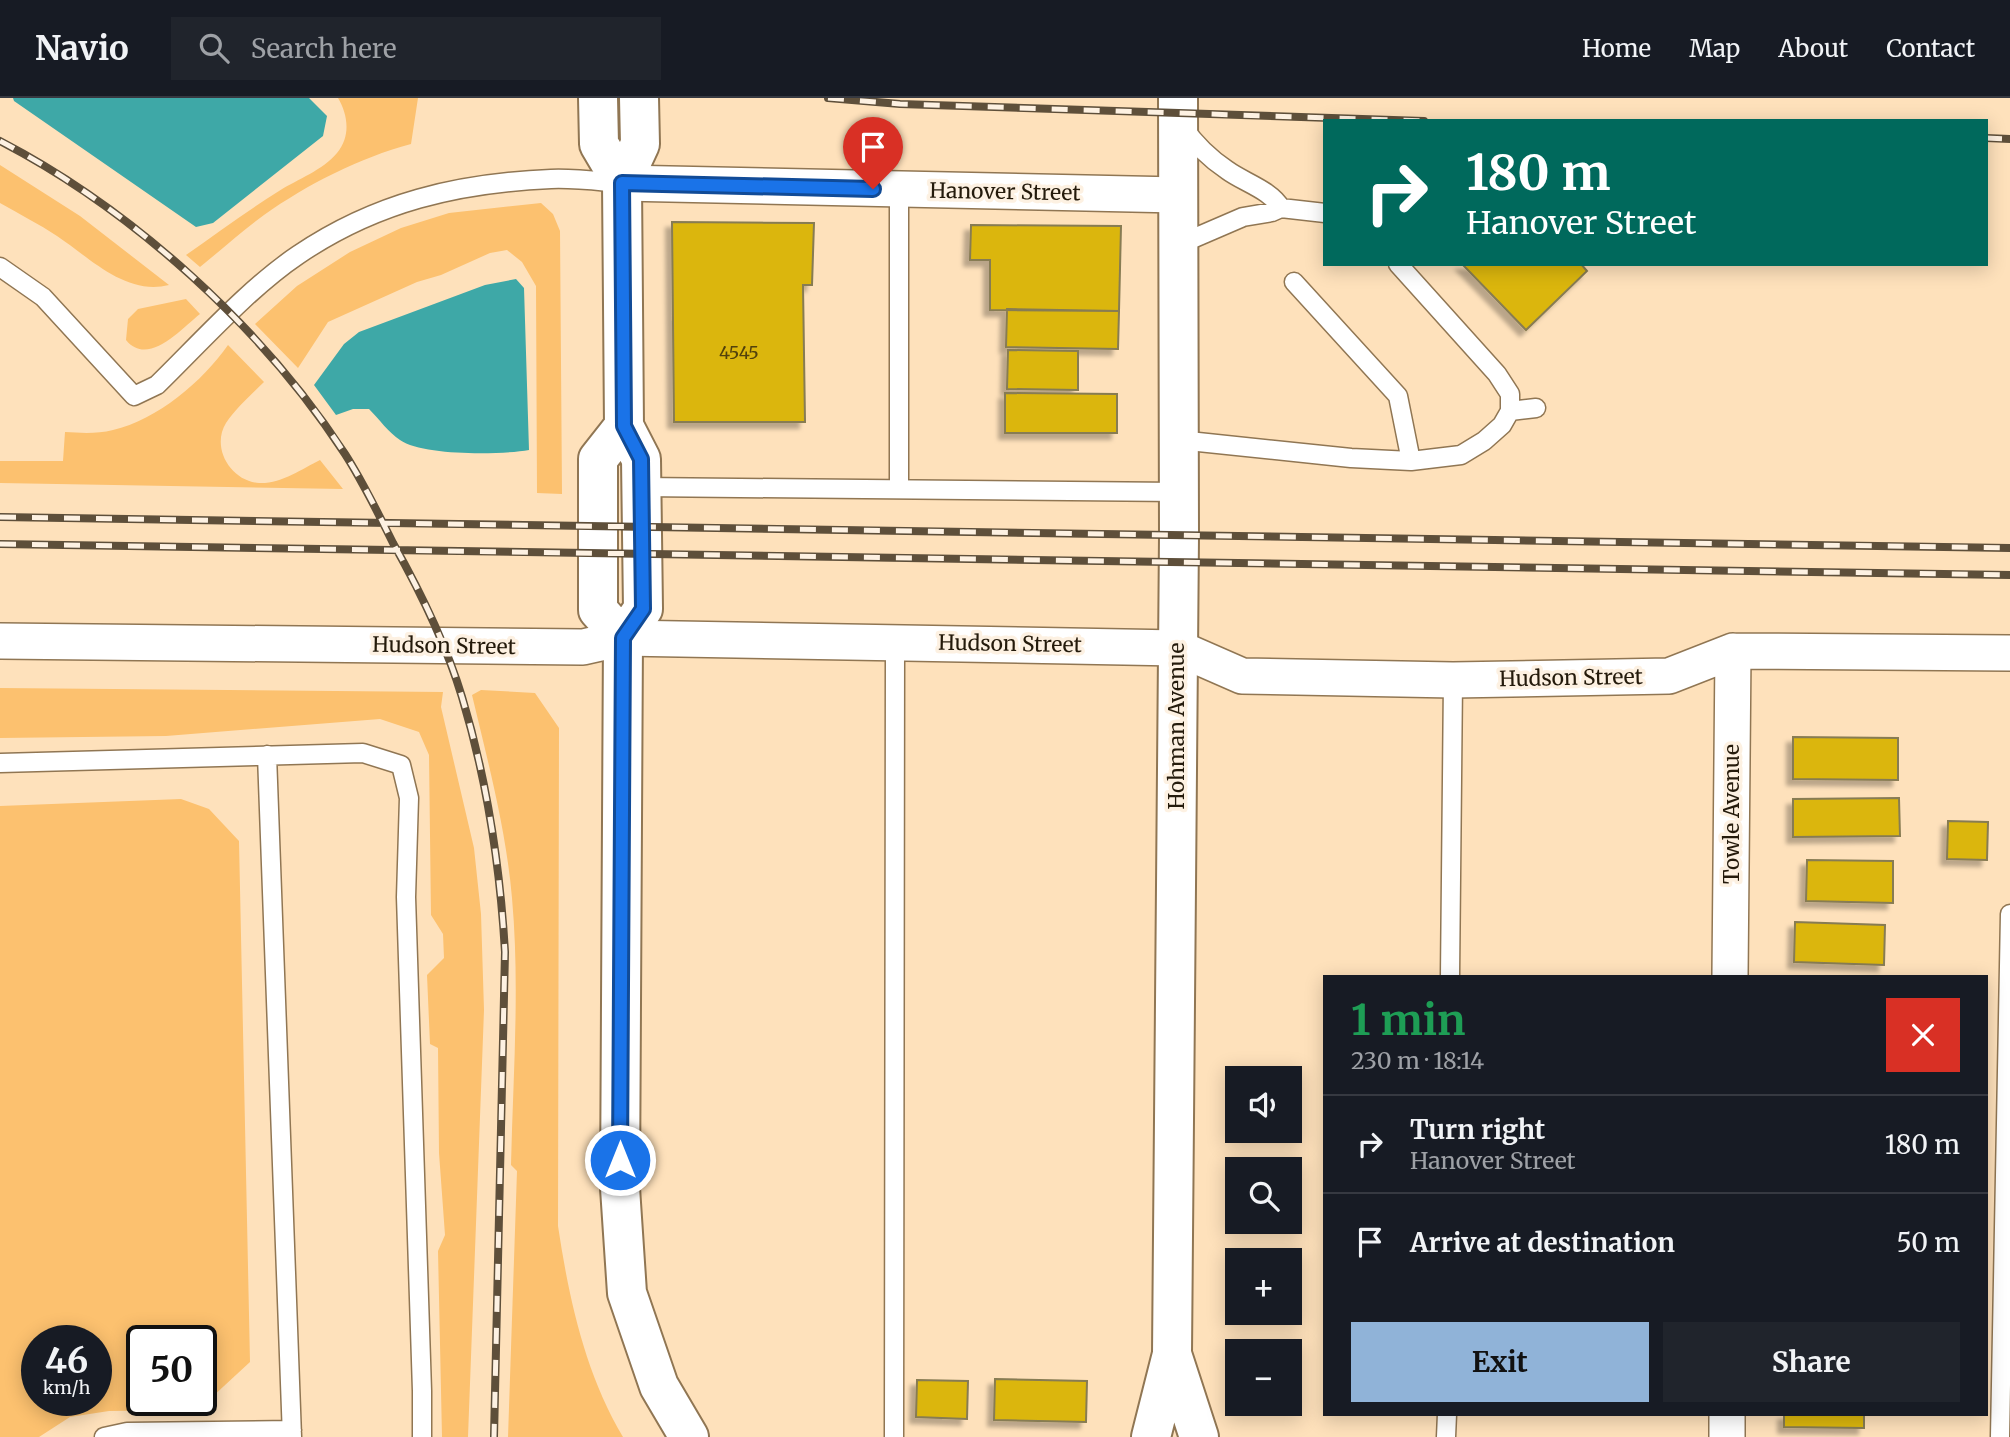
<!DOCTYPE html>
<html lang="en">
<head>
<meta charset="utf-8">
<style>
  body { margin:0; font-family:Merriweather,serif; background:#20242c; color:#f1f3f6; height:100vh; display:flex; flex-direction:column; font-size:26px; white-space:nowrap }
  * { box-sizing:border-box; margin:0 }
  p { font-size:23px; color:#9ea1a6 }
  .icon { flex:none; width:38px; height:38px; fill:none; stroke:currentColor; stroke-width:2; stroke-linecap:round; stroke-linejoin:round }
  .map { position:relative; flex:1; overflow:hidden }
  .drawer { position:absolute; left:1323px; top:877px; width:665px; height:441px; display:flex; flex-direction:column; background:#171b24; border-radius:0px; box-shadow:0 4px 18px #0003 }
  .drawer>* { flex:none }
  .top-card { position:absolute; left:1323px; top:21px; width:665px; height:147px; border-radius:0px; box-shadow:0 4px 18px #0003; background:#00695c; color:#fff; overflow:hidden }
  .fabs { position:absolute; left:1225px; top:968px; display:grid; gap:14px }
  .fabs a { display:grid; place-items:center; width:77px; height:77px; border-radius:0px; background:#171b24; box-shadow:0 4px 18px #0003; font-size:35px }
  .speed { position:absolute; left:21px; top:1227px; display:flex; gap:14px; font-size:35px; font-weight:700; text-align:center }
  .speed>* { display:grid; place-content:center; width:91px; height:91px; border-radius:50%; background:#171b24; box-shadow:0 4px 18px #0003; line-height:1 }
  .speed small { font-size:18px; font-weight:400 }
  .speed .limit { border:4px solid #111; border-radius:10px; background:#fff; color:#111 }
  .pin { position:absolute; display:grid; place-items:center; width:60px; height:60px; color:#fff; margin:-72px -30px; border-radius:50% 50% 50% 0; rotate:-45deg; box-shadow:0 0 7px #0007 }
  .pin .icon { rotate:45deg }
  .me { position:absolute; width:77px; margin:-38px; rotate:0deg; stroke-linejoin:round; filter:drop-shadow(0 0 5px #0008) }
  .turn { display:flex; align-items:center; gap:24px; height:147px; padding:0 28px; font-size:32px }
  .turn .icon { width:91px; height:91px; stroke-width:2.5 }
  .turn b { display:block; font-size:49px; line-height:60px }
  .round { display:grid; place-items:center; flex:none; width:74px; height:74px; border-radius:0px; background:#20242c }
  .summary { display:flex; align-items:center; justify-content:space-between; height:119px; padding:0 28px }
  h1 { font-size:42px; font-weight:700; line-height:52px; color:#1e9e55 }
  .button { display:flex; gap:14px; margin-top:auto; padding:14px 28px }
  .button a { flex:1; height:80px; border-radius:0px; background:#90b3d8; color:#111; font-size:28px; font-weight:700; line-height:80px; text-align:center }
  .button a+a { background:#20242c; color:#f1f3f6 }
  ul { padding:0; list-style:none }
  li { display:flex; align-items:center; gap:21px; height:98px; padding:0 28px; border-top:2px solid #363941 }
  li div { flex:1 }
  li b { display:block; font-size:26px }
  li em { font-style:normal }
  header { display:flex; align-items:center; gap:42px; box-sizing:border-box; height:98px; padding:0 35px; background:#171b24; border-bottom:2px solid #363941 }
  header strong { font-size:33px }
  nav { display:flex; gap:38px; margin-inline-start:auto; font-size:24px }
  .search { width:490px; height:63px; background:#20242c; display:flex; align-items:center; gap:18px; box-sizing:border-box; padding:0 24px; border-radius:0px; color:#9ea1a6; font-size:26px }
  .map>svg:first-child { display:block }
</style>
</head>
<body>
<header>
<strong>Navio</strong>
<div class="search"><svg class="icon" aria-label="search" viewBox="0 0 24 24"><circle cx="10" cy="10" r="6"/><path d="M15 15l6 6"/></svg>Search here</div>
<nav><a>Home</a><a>Map</a><a>About</a><a>Contact</a></nav>
</header>
<div class="map">
<svg width="2010" height="1339" viewBox="0 0 2010 1339">
  <defs>
    <filter id="shadow"><feDropShadow dx="-6" dy="6" stdDeviation="2" flood-color="#0004"/></filter>
  </defs>
  <rect width="100%" height="100%" fill="#fee1bb"/>
  <!-- green -->
  <path fill="#fcc16f" fill-rule="evenodd" d="M338,0H418L411,46C359,60 308,86 264,117C242,133 221,152 200,169L186,157C217,135 247,113 279,93C298,81 323,72 337,55C351,38 348,17 338,0Z
    M0,67L80,118L169,187C126,198 90,160 57,138C39,126 19,116 0,105Z
    M541,105L553,116L560,133L562,396L537,395L536,188L522,164L507,152L490,155L441,177L417,184L328,224L298,270L255,226L297,188L350,154L401,130L449,115Z
    M186,201L200,216C180,232 148,269 126,242L128,221L138,211Z
    M228,247L264,284C251,297 236,310 226,325C211,349 230,383 259,385C281,386 302,371 320,362L343,391L0,385V363H63L65,334C81,335 97,336 113,332C157,322 203,283 228,247Z
    M0,590L443,594L441,609L474,750L481,816L484,912L468,1339H442L438,1153L445,1137L439,1055L438,950L430,946L427,877L444,860L443,836L431,817L429,657L419,634L380,621L166,638L0,640Z
    M481,592L535,595L559,630L558,1128C569,1201 585,1275 623,1339H508L517,1073L511,1067C513,979 520,889 512,800C506,731 488,664 472,597Z
    M181,701L209,711L239,743L250,1264L198,1312L109,1313L70,1319L39,1339H0V708ZM37,1242H96V1302H37ZM201,1242V1302H142V1242Z"/>
  <!-- water -->
  <path fill="#3ea8a7" d="M13,0H309L327,18L323,38L213,125L196,129L14,3Z
    M516,181L524,190L529,352C501,357 423,358 400,342C389,335 379,321 369,311H353L336,317L314,287L344,246L359,234L485,187Z"/>
  <!-- building -->
  <path fill="#dbb60e" stroke="#877b52" stroke-width="2" filter="url(#shadow)" d="M672,124L814,125L812,187H803L805,324H674Z
    M971,127L1121,128L1119,213L990,212V162H970Z
    M1462,166H1581L1587,173L1526,232Z
    M1007,211L1119,213L1118,251L1006,249Z
    M1008,252L1078,253V292L1007,291Z
    M1005,295L1117,296V335H1005Z
    M1793,639L1898,640V682L1793,681Z
    M1899,700L1900,738L1793,739V701Z
    M1948,723L1988,724L1987,762L1947,761Z
    M1807,762L1893,763V805L1806,803Z
    M1795,824L1885,827L1884,867L1794,864Z
    M995,1281L1087,1283L1086,1324L994,1322Z
    M917,1282L968,1283L967,1321L916,1319Z
    M1784,1316H1864V1330L1784,1329Z"/>
  <g fill="none" stroke-linecap="round" stroke-linejoin="round">
    <!-- service casing -->
    <g stroke="#907653" stroke-width="21">
      <path id="service" d="M1183,29C1195,46 1209,60 1227,72C1243,84 1271,92 1281,110
        M899,92V391
        M1178,147L1243,119L1272,114L1281,110L1325,115
        M0,169L43,199L134,298L157,287C200,245 249,190 298,157C376,104 458,85 551,81C574,80 597,83 620,85
        M1294,184L1398,298L1411,363
        M1510,313L1536,310
        M1179,342L1351,360L1411,363L1461,357L1484,343L1502,327L1510,313V296L1497,276L1398,166
        M641,389L1179,394
        M267,657L292,1339
        M0,665L363,655L401,667L409,700L406,799L422,1293V1339
        M1450,878L1453,582
        M104,1339L127,1334L292,1332
        M894,1339L895,544
        M1446,1339L1447,1316
        M2000,1339L2010,816"/>
    </g>
    <!-- minor casing -->
    <g stroke="#907653" stroke-width="38">
      <path id="minor" d="M622,85L1178,97
        M0,543L583,549L623,540L1178,550L1242,578L1453,582L1669,578L1733,553L2010,555
        M1730,878L1733,553
        M1727,1339V1316"/>
    </g>
    <!-- secondary casing -->
    <g stroke="#907653" stroke-width="42">
      <path id="secondary" d="M598,0L599,46L622,85
        M639,0L640,46L622,85L624,328L641,361L643,511L623,540L620,1090L627,1195L659,1288L689,1339
        M623,540L598,512V361L624,328
        M1172,1256L1199,1339
        M1151,1339L1172,1256L1179,438L1178,0"/>
    </g>
    <!-- service -->
    <use href="#service" stroke="#fff" stroke-width="18"/>
    <!-- minor -->
    <use href="#minor" stroke="#fff" stroke-width="35"/>
    <!-- secondary -->
    <use href="#secondary" stroke="#fff" stroke-width="38"/>
    <!-- rail casing -->
    <g stroke="#5e4f3a" stroke-width="8">
      <path id="rail" d="M828,0L900,6L1424,23
        M1986,40L2010,41
        M0,43C133,112 263,230 345,356C363,384 378,415 393,445C420,493 446,546 462,599C487,682 500,768 505,854L494,1339
        M0,419L2010,450
        M0,446L2010,477"/>
    </g>
    <!-- rail -->
    <use href="#rail" stroke="#fdf1e2" stroke-width="5" stroke-dasharray="16" stroke-linecap="butt"/>
  </g>
  <g fill="none" stroke-linecap="round" stroke-linejoin="round">
    <!-- route casing -->
    <g stroke="#114b97" stroke-width="18">
      <path id="route" d="M620,1062L623,540L643,511L641,361L624,328L622,85L873,91"/>
    </g>
    <!-- route -->
    <use href="#route" stroke="#1a73e8" stroke-width="12"/>
  </g>
  <g text-anchor="middle" stroke-width="7" stroke-linejoin="round" paint-order="stroke">
    <!-- number labels -->
    <g font-size="18" fill="#52410c">
      <text x="739" y="261">4545</text>
    </g>
    <!-- street labels -->
    <g font-size="21" fill="#241a0b" stroke="#fdf1e2">
      <text transform="translate(1005 94) rotate(1)" y="7">Hanover Street</text>
      <text transform="translate(1010 546) rotate(1)" y="7">Hudson Street</text>
      <text transform="translate(444 548) rotate(1)" y="7">Hudson Street</text>
      <text transform="translate(1571 580) rotate(-1)" y="7">Hudson Street</text>
      <text transform="translate(1177 628) rotate(-90)" y="7">Hohman Avenue</text>
      <text transform="translate(1732 716) rotate(-90)" y="7">Towle Avenue</text>
    </g>
  </g>
</svg>
<div class="fabs">
<a><svg class="icon" aria-label="sound" viewBox="0 0 24 24"><path d="M4 9h4l5-4v14l-5-4H4zM17 9q2 3 0 6"/></svg></a>
<a><svg class="icon" aria-label="search" viewBox="0 0 24 24"><circle cx="10" cy="10" r="6"/><path d="M15 15l6 6"/></svg></a>
<a>+</a>
<a>−</a>
</div>
<div class="speed"><div>46<small>km/h</small></div><div class="limit">50</div></div>
<div class="pin" style="left:873px;top:91px;background:#d93025"><svg class="icon" aria-label="arrive" viewBox="0 0 24 24"><path d="M6 21V4h12l-3 4 3 4H6"/></svg></div>
<svg class="me" style="left:620px;top:1062px" viewBox="-20 -20 40 40"><circle r="17" fill="#1a73e8" stroke="#fff" stroke-width="3"/><path d="M0-11L8 9 0 5-8 9z" fill="#fff"/></svg>
<div class="top-card">
<div class="turn"><svg class="icon" aria-label="right" viewBox="0 0 24 24"><path d="M7 20v-9h11M14 6l5 5-5 5"/></svg><div><b>180 m</b>Hanover Street</div></div>
</div>
<section class="drawer">
<div class="summary"><div><h1>1 min</h1><p>230 m · 18:14</p></div><a class="round" style="background:#d93025;color:#fff"><svg class="icon" aria-label="close" viewBox="0 0 24 24"><path d="M6 6l12 12M18 6L6 18"/></svg></a></div>
<ul>
<li><svg class="icon" aria-label="right" viewBox="0 0 24 24"><path d="M7 20v-9h11M14 6l5 5-5 5"/></svg><div><b>Turn right</b><p>Hanover Street</p></div><em>180 m</em></li>
<li><svg class="icon" aria-label="arrive" viewBox="0 0 24 24"><path d="M6 21V4h12l-3 4 3 4H6"/></svg><div><b>Arrive at destination</b></div><em>50 m</em></li>
</ul>
<div class="button"><a>Exit</a><a>Share</a></div>
</section>
</div>
</body>
</html>
